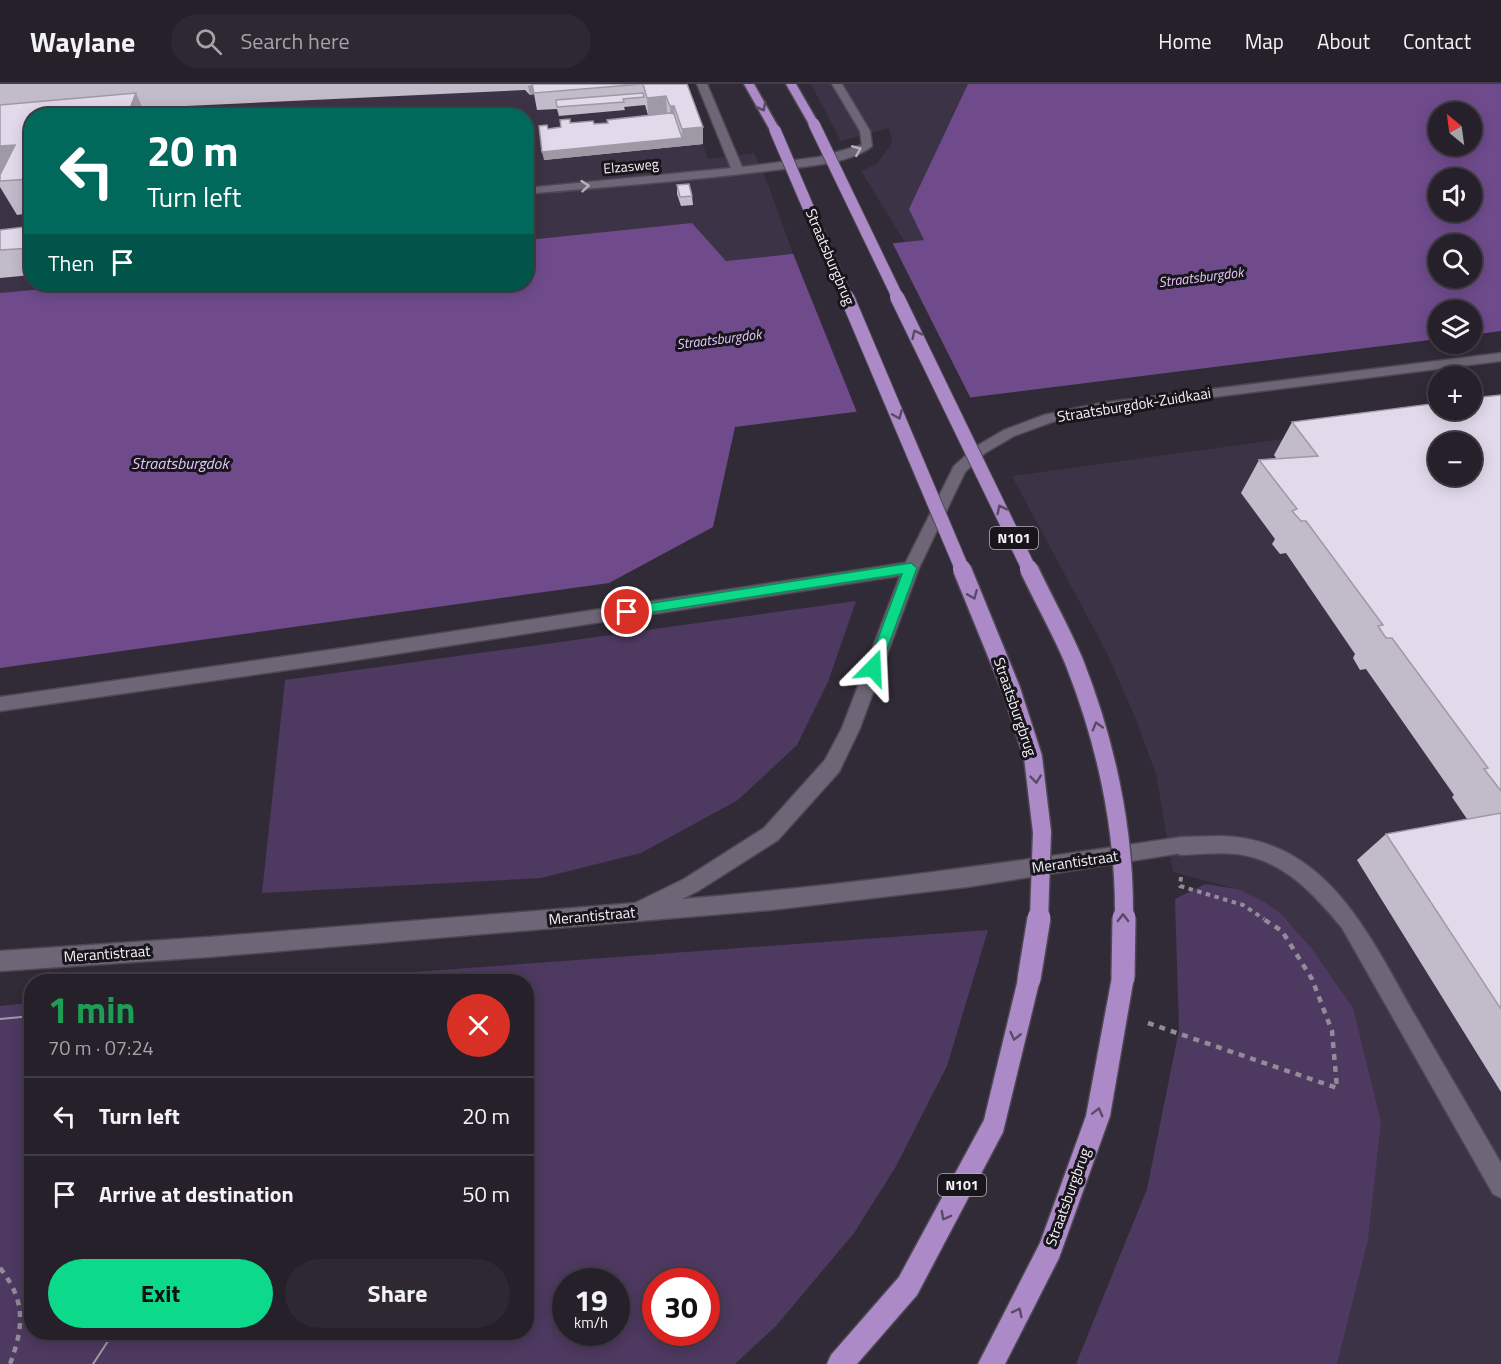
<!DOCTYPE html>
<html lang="en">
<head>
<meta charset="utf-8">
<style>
  body { margin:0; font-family:"Titillium Web",sans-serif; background:#2d2832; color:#f1f3f6; height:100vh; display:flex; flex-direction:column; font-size:22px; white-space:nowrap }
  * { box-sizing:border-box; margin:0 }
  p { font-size:20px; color:#a3a3a8 }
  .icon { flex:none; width:33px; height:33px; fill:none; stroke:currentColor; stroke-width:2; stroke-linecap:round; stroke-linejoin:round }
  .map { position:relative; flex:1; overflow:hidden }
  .panel { position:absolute; left:24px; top:890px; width:510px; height:366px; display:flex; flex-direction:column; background:#25202a; border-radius:24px; box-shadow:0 3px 15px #0003,0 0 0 2px #423e47 }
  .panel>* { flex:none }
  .top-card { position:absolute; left:24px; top:24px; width:510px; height:183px; border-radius:24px; box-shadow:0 3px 15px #0003,0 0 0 2px #423e47; background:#00695c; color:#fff; overflow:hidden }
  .needle { width:39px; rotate:331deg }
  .fabs { position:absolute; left:1428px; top:18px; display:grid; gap:12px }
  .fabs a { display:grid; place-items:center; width:54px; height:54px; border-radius:50%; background:#25202a; box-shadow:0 3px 15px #0003,0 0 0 2px #423e47; font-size:30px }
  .speed { position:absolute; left:552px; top:1184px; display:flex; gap:12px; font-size:30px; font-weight:700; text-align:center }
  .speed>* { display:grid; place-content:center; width:78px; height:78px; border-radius:50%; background:#25202a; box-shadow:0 3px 15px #0003,0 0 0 2px #423e47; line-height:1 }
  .speed small { font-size:15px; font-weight:400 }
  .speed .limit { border:9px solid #d22; background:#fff; color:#111 }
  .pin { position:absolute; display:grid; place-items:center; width:51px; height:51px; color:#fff; margin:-26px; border:3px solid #fff; border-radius:50%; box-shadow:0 2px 6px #0007 }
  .me { position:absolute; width:66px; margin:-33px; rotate:21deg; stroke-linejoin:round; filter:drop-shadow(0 0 4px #0008) }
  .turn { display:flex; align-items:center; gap:21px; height:126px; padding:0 24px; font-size:27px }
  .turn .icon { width:78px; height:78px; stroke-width:2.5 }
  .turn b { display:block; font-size:42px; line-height:51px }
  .then { display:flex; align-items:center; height:57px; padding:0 24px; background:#0003; gap:12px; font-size:22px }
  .round { display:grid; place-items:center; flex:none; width:63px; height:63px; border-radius:32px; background:#2d2832 }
  .head { display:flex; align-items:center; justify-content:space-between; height:102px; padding:0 24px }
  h1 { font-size:36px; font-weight:700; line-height:45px; color:#1e9e55 }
  .button { display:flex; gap:12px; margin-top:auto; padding:12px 24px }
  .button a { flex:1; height:69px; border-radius:36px; background:#0dd98a; color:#111; font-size:24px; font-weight:700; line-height:69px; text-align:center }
  .button a+a { background:#2d2832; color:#f1f3f6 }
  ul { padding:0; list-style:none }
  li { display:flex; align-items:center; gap:18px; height:78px; padding:0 24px; border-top:2px solid #423e47 }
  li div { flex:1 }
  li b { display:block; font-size:22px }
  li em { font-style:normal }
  header { display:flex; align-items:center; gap:36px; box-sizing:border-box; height:84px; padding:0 30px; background:#25202a; border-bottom:2px solid #423e47 }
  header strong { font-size:28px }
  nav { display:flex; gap:33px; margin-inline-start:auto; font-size:21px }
  .search { width:420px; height:54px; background:#2d2832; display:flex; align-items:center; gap:15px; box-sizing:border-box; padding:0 21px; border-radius:33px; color:#a3a3a8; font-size:22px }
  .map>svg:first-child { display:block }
</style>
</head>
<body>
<header>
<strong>Waylane</strong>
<div class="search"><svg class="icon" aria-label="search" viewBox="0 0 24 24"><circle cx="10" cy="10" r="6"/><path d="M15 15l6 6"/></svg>Search here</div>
<nav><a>Home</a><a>Map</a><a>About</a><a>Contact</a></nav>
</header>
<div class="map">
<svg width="1501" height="1280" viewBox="0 0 1501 1280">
  <rect width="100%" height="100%" fill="#312b38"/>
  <!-- built -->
  <path fill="#3d3346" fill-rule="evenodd" d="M0,0H681L708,75L754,69L768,100L793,170L726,177L692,139L527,156L526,32H32V200H98L0,209Z
    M811,0H1067L925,156L905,158L861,87L877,80L892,59L889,44L841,57Z
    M1501,325V1280H1337L1368,1156L1237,805L1173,788L1156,690L1135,633L1108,571L1012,392ZM1438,358H1472V392H1438Z"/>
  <!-- green -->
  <path fill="#4e3960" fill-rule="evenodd" d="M856,517L828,598L797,661L738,716L641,769L541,794L262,809L285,596Z
    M1205,800L1237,805L1263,817L1280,829L1312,865L1353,924L1381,1038L1368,1156L1337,1280H1076L1147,1105L1179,946L1175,815Z
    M988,846L947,982L895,1084L854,1149L776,1242L735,1280H0V922L31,919L32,1248H526V897H290ZM566,1197H616V1248H566ZM656,1197H706V1248H656Z"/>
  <!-- water -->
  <path fill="#6f4b8c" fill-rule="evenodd" d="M968,0H1501V247L1472,251V226H1438V255L735,343L713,443L609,499L0,584V209L98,200H526L527,156L692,139L726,177L924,156L909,125ZM1438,28H1472V62H1438ZM1438,94H1472V128H1438ZM1438,160H1472V194H1438Z"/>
  <!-- pier -->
  <path fill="#312b38" d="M891,156L972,317L858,331L792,167Z"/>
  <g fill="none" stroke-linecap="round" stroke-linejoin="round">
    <!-- lane casing -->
    <g stroke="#4e4853" stroke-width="3">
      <path id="lane" d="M911,478L917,480L919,484L917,488L911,490L343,578L0,627V613L343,564Z
        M1219,752C1327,753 1370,853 1416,933C1444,982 1473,1030 1501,1079V1114L1493,1110L1342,844C1314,810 1283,776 1237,770C1219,768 1200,770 1181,771L1174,768L1171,762L1174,756L1181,753Z"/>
    </g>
    <!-- street casing -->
    <g stroke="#4e4853" stroke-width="3">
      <path id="street" d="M697,0H707L742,83L819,73L862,61L860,47L832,0H842L870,47L872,62C851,81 795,83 767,87C687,97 607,103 526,110V104L731,84Z
        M1501,269V277L1101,327L1052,338L1014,352L985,369L965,388L919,484L860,644L839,688L778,756L698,807L682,815C849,801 1015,778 1181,753L1188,756L1191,762L1188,768L967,803L771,826L209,873L0,887V867L209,853L635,819L684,795L764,744L825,676L842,644L903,484L954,382L975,363L1004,346L1044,331L1101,319Z"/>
    </g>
    <!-- primary casing -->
    <g stroke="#4e4853" stroke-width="3">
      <path id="primary" d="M744,0H754L780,46L779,48H771Z
        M786,0H796L819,40L818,42H810Z
        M1123,883L1131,886L1134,893L1110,1032L1059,1174L1005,1280H978L1040,1159L1086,1032L1112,893L1115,886Z
        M1029,885L1037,888L1040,895L1003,1048L917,1211L857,1280H827L831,1271L899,1193L984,1036L1018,895L1021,888Z"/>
    </g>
    <!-- path-far1 -->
    <path stroke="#918c97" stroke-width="4" stroke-dasharray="4.5 4.5" stroke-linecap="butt" d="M1181,793L1180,802L1243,821L1264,835"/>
    <!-- path -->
    <path stroke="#918c97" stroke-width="4.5" stroke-dasharray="6 6" stroke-linecap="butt" d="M1148,939L1337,1004L1332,947L1312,895L1282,847L1262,834
      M0,1184C26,1217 24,1242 10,1280"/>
    <!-- lane -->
    <use href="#lane" fill="#6e6676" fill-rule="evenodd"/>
    <!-- street -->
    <use href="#street" fill="#6e6676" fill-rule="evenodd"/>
    <!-- primary -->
    <use href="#primary" fill="#ab8ac7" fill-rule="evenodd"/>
    <!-- tram -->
    <path stroke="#a09ba5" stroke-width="2" d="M0,935L32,932
      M93,1280L114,1248"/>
    <!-- primary-bridge-far3 casing -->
    <g stroke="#4e4853" stroke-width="13" stroke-linecap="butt">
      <path id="primary-bridge-far3" d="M814,40L898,214
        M775,46L847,214"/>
    </g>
    <!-- primary-bridge-far2 casing -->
    <g stroke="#4e4853" stroke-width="16" stroke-linecap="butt">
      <path id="primary-bridge-far2" d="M847,213L963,487
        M897,213L1030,487"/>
    </g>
    <!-- primary-bridge-far1 casing -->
    <g stroke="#4e4853" stroke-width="21" stroke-linecap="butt">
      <path id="primary-bridge-far1" d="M962,485L1011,605L1033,673L1042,748L1039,835
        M1029,485C1044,517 1062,548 1075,580C1107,662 1125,747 1124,835"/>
    </g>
    <!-- primary-bridge casing -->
    <g stroke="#4e4853" stroke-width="26" stroke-linecap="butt">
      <path id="primary-bridge" d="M1123,893L1124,834
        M1029,895L1039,834"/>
    </g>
    <!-- primary-bridge-far3 -->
    <use href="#primary-bridge-far3" stroke="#ab8ac7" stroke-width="11"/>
    <!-- primary-bridge-far2 -->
    <use href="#primary-bridge-far2" stroke="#ab8ac7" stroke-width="14"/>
    <!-- primary-bridge-far1 -->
    <use href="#primary-bridge-far1" stroke="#ab8ac7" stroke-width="18"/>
    <!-- primary-bridge -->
    <use href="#primary-bridge" stroke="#ab8ac7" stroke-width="23"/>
  </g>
  <!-- wall -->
  <path fill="#c2bbca" d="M0,0H687L703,60L544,76L548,45L561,43L570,39L594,40L607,39L648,31L645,21L624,23L625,26L559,32L557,25L537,26L534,10L530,11L525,6L143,24L146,32H32V129L17,131L0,103Z
    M677,101L692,112L693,121L681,122L677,110Z
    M32,142V191L0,194V146Z
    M1501,311V1008L1357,776L1386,750L1467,735L1452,713L1454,711L1366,585L1360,586L1353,574L1355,570L1286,469L1280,470L1272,460L1275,455L1241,409L1259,376L1276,374L1274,371L1292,338Z"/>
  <!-- shaded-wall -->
  <path fill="#9e99a4" d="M537,0L538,10V9H534V10L530,11L528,2Z
    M136,9L146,32H127Z
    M666,12L667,29L648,31L647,14Z
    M670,22H674L675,39H671Z
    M703,43V60L544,76L542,68L682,54V45Z
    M15,61L0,97V62Z"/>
  <!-- building -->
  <path fill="#e2daeb" stroke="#9e99a4" stroke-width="1.5" fill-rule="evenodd" d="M532,0H687L703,43L682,45L674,22H670L666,12L647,14L643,0L534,9Z
    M136,9L127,32H32V95L0,97V91L15,61L0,62V21Z
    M643,9L644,13L623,15L624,18L557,23L556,16Z
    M670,29L674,30L682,54L542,68L539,42L547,41L548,45L561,43L560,36L570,35V39L593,37L594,40L608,39L607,36Z
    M689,100L692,112L680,113L677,101Z
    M32,142V164L0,166V146Z
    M1501,311V707L1484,685L1488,684L1392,554H1386L1378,542L1383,541L1306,437H1301L1292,427L1297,425L1259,376L1318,372L1292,338L1438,319V326H1472V314ZM1438,358H1472V392H1438Z
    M1501,729V925L1386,750Z"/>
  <!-- one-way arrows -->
  <defs><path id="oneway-chevron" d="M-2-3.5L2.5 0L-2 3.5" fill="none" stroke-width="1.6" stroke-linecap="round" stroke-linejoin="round" transform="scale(1.5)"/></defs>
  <g stroke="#5a4a68">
    <use href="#oneway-chevron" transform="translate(762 23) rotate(62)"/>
    <use href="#oneway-chevron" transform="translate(916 250) rotate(-116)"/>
    <use href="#oneway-chevron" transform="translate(898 331) rotate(67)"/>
    <use href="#oneway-chevron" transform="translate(1001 425) rotate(-116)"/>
    <use href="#oneway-chevron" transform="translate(973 511) rotate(68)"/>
    <use href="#oneway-chevron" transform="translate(1097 642) rotate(-106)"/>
    <use href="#oneway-chevron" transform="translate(1036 695) rotate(84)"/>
    <use href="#oneway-chevron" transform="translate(1123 834) rotate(-90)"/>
    <use href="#oneway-chevron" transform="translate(1015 952) rotate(103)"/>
    <use href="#oneway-chevron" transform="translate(1098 1028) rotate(-76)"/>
    <use href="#oneway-chevron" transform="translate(945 1132) rotate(118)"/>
    <use href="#oneway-chevron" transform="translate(1018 1228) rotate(-63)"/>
  </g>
  <g stroke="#b8b2be">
    <use href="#oneway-chevron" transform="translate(857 66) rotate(-23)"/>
    <use href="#oneway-chevron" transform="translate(585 102) rotate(-5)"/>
  </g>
  <!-- route -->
  <path fill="#0dd98a" stroke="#088d5a" stroke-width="1.5" d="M911,479L917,484L880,584L873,589L867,584L902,490L627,532L621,528L627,523Z"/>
  <g text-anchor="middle" stroke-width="6" stroke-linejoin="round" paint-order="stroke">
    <!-- far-street labels -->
    <g font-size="14" fill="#f5f0f9" stroke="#18151b">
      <text transform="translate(631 82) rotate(-5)" y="5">Elzasweg</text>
    </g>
    <!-- far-water labels -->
    <g font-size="14" font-style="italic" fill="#e2c5fd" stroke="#18151b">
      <text transform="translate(1201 193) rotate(-7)" y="5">Straatsburgdok</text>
      <text transform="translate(719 255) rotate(-7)" y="5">Straatsburgdok</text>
    </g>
    <!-- shield labels -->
    <g fill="#18151b" stroke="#b3aeb6" stroke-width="1.5">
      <rect x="990" y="443" width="48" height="22" rx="4.5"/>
      <rect x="938" y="1090" width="48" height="22" rx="4.5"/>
    </g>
    <g font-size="14" font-weight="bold" fill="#f5f0f9">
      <text x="1014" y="459">N101</text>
      <text x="962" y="1106">N101</text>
    </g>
    <!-- street labels -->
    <g font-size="15" fill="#f5f0f9" stroke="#18151b">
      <text transform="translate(830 173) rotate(67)" y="5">Straatsburgbrug</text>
      <text transform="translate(1134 321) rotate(-9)" y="5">Straatsburgdok-Zuidkaai</text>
      <text transform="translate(1015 623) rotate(71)" y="5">Straatsburgbrug</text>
      <text transform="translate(1075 778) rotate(-8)" y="5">Merantistraat</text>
      <text transform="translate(592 832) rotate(-5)" y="5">Merantistraat</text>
      <text transform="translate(107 870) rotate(-4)" y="5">Merantistraat</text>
      <text transform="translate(1068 1113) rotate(-70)" y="5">Straatsburgbrug</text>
    </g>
    <!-- water labels -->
    <g font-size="16" font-style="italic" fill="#e2c5fd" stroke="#18151b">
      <text x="180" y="385">Straatsburgdok</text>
    </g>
  </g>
</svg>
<div class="fabs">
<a><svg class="needle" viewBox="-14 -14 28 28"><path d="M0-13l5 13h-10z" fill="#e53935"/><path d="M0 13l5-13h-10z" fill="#a3a3a8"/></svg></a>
<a><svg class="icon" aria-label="sound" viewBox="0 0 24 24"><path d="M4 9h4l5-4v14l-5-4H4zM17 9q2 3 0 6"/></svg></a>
<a><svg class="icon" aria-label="search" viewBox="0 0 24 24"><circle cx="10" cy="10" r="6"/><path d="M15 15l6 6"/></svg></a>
<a><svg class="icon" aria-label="layers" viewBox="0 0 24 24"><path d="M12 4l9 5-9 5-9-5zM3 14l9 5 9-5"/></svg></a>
<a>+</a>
<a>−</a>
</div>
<div class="speed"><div>19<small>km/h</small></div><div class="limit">30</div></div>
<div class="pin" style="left:627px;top:528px;background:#d93025"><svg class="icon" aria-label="arrive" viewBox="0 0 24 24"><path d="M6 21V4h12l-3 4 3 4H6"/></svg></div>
<svg class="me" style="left:873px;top:584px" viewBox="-20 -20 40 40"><path d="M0-17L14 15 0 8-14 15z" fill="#0dd98a" stroke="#fff" stroke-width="4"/></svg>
<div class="top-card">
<div class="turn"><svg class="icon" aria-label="left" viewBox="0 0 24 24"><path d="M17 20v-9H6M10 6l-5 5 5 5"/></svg><div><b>20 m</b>Turn left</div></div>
<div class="then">Then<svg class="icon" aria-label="arrive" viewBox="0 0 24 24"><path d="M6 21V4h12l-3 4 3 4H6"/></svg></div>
</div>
<section class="panel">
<div class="head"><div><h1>1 min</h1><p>70 m · 07:24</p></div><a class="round" style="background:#d93025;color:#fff"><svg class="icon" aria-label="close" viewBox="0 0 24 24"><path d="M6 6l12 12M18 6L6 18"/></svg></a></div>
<ul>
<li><svg class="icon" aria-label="left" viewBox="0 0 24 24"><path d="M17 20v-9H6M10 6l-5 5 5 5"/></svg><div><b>Turn left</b></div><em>20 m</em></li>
<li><svg class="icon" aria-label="arrive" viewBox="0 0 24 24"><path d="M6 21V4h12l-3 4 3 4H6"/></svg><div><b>Arrive at destination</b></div><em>50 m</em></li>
</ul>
<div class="button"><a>Exit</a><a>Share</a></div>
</section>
</div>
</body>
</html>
